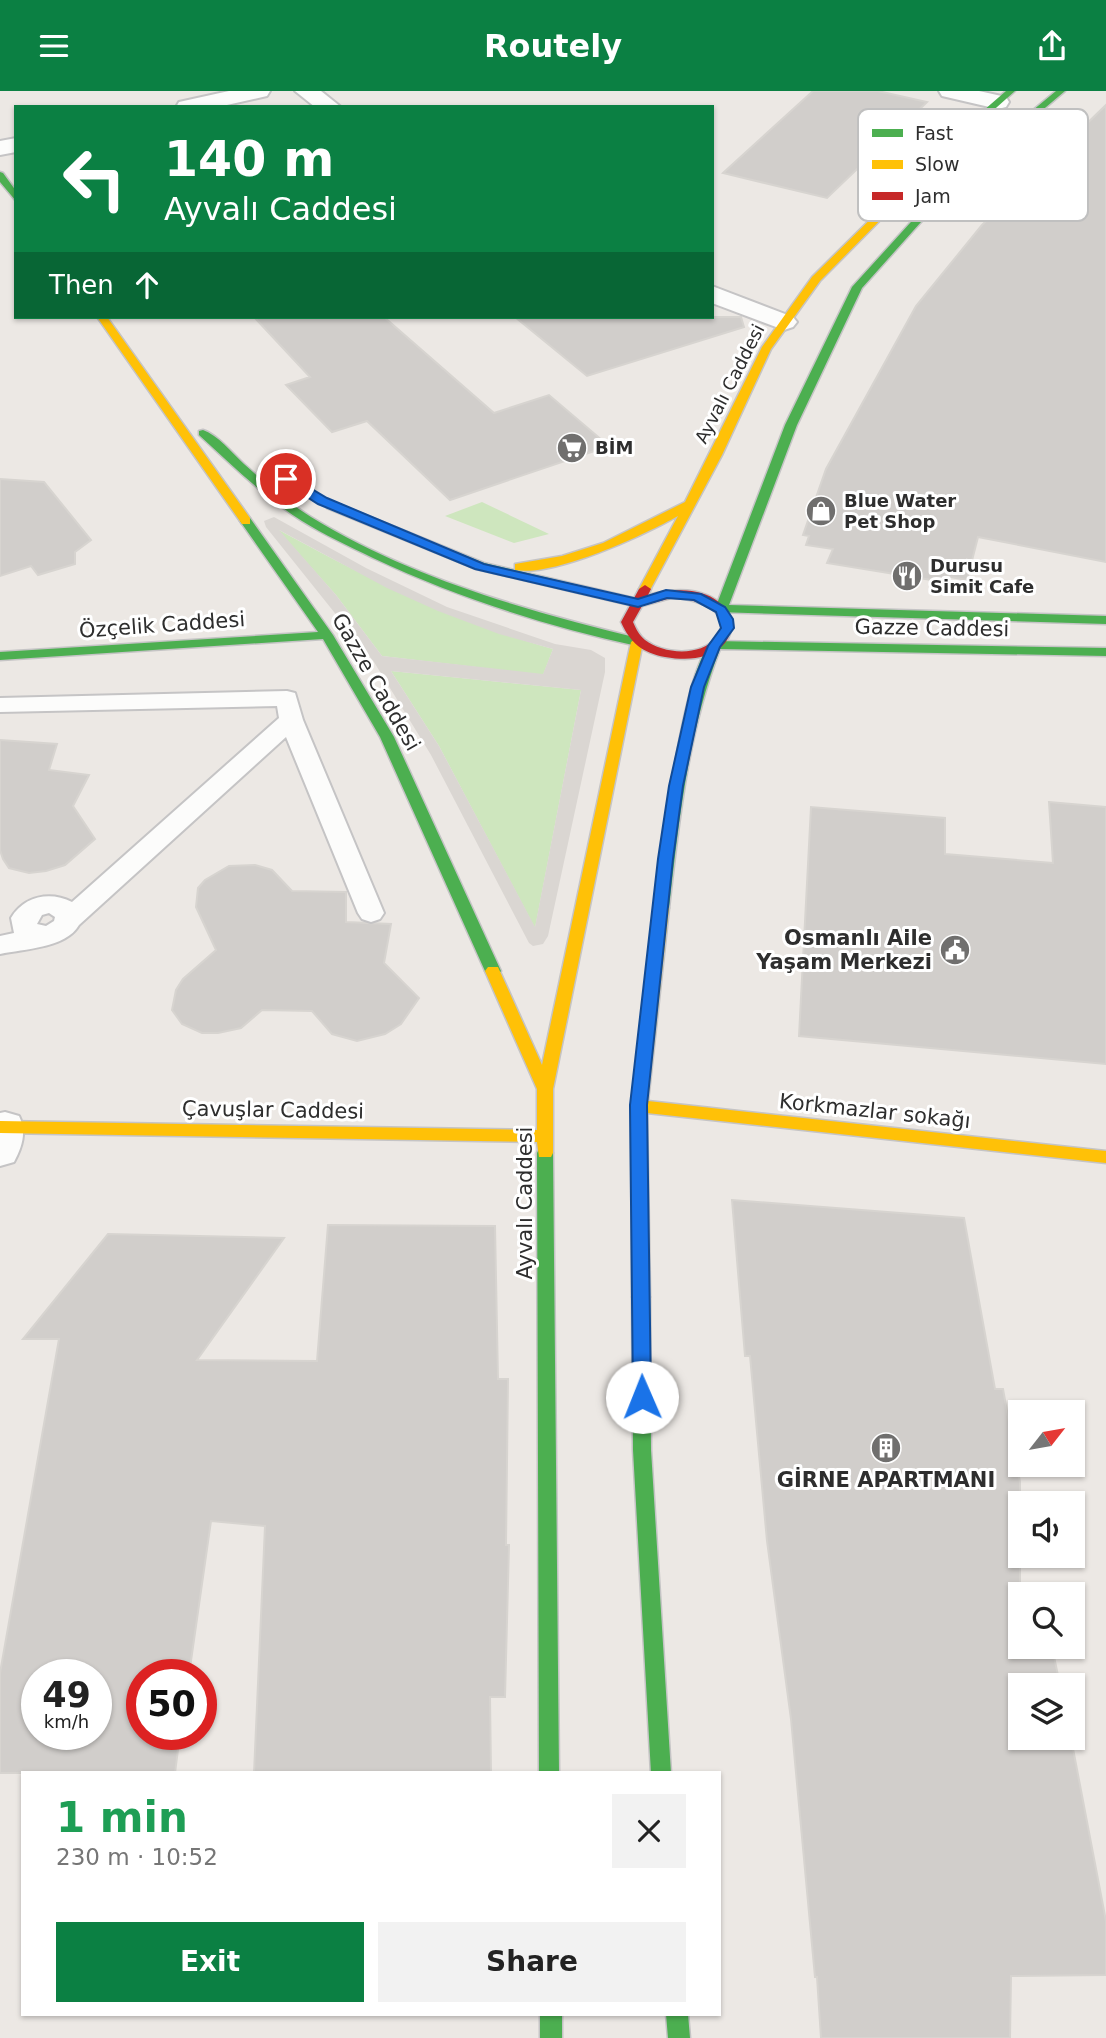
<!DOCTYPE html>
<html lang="en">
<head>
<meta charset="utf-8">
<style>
  body { margin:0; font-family:"DejaVu Sans",sans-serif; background:#f2f2f2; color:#222; height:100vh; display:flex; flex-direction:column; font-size:26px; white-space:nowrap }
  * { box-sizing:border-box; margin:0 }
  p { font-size:23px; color:#767676 }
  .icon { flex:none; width:38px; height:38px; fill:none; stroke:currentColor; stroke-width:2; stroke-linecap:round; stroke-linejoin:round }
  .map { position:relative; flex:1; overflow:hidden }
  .panel { position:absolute; left:21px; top:1680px; width:700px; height:245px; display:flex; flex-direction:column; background:#fff; border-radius:0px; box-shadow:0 2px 5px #0004 }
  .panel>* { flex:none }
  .banner { position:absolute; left:14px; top:14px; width:700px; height:214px; border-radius:0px; box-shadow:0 2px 5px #0004; background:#0b8043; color:#fff; overflow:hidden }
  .needle { width:46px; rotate:59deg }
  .buttons { position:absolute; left:1008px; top:1309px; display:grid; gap:14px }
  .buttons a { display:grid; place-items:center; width:77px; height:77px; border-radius:0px; background:#fff; box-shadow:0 2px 5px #0004; font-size:35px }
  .speed { position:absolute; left:21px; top:1568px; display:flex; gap:14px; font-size:35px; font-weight:700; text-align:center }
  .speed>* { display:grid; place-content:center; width:91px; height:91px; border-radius:50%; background:#fff; box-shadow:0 2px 5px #0004; line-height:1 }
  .speed small { font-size:18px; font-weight:400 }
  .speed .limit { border:10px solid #d22; background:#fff; color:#111 }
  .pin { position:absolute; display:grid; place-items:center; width:60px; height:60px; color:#fff; margin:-30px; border:4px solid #fff; border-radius:50%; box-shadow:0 2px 7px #0007 }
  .me { position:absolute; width:77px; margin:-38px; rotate:359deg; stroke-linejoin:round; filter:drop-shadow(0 0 5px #0008) }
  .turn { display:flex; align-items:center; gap:24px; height:147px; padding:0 35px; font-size:32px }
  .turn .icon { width:91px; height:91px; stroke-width:2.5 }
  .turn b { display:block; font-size:49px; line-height:60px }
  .then { display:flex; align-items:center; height:66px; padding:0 35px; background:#0003; gap:14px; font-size:26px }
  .round { display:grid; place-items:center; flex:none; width:74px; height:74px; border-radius:0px; background:#f2f2f2 }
  .overview { display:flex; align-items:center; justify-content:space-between; height:119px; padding:0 35px }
  h1 { font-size:42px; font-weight:700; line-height:52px; color:#1e9e55 }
  .button { display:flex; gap:14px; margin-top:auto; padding:14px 35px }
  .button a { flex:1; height:80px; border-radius:0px; background:#0b8043; color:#fff; font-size:28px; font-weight:700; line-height:80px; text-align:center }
  .button a+a { background:#f2f2f2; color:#222 }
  header { display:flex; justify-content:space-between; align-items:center; height:91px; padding:0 35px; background:#0b8043; color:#fff; font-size:32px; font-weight:700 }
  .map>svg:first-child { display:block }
</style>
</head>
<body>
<header><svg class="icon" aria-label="menu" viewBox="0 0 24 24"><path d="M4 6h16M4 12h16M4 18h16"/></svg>Routely<svg class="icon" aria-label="share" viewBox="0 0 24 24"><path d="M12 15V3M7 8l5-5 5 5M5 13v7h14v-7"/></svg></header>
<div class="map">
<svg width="1106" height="1947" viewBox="0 0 1106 1947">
  <rect width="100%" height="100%" fill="#ece8e4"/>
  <!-- green -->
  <path fill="#cee6be" d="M482,411L549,443L514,452L445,425Z
    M277,438C369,488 451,530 553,558L543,584L382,565L336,504Z
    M391,580L581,599L535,837L439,655Z"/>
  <!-- plaza -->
  <path fill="#dad6d2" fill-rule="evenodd" d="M274,426L366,477L447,516L555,553L591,559L605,567V581L548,845L543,853L533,855L529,852L431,664L374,571L266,436L264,430ZM279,439L387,497L438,520L499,543L553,558L543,583L382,565L336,504ZM391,580L581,599L535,836L439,655Z"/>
  <!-- building -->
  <path fill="#d1cecb" stroke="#d7d4d0" stroke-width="2" fill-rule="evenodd" d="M813,0H878L927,11L827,107L723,82Z
    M1106,14V471L978,446L967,489L945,485L944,491L827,472L833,458L806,454L809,445L803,444L826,378L916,215L982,134Z
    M254,226H384L494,322L549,304L609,355L450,409L367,330L332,341L286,294L310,286Z
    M515,226H741L744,236L587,285Z
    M0,388L44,391L91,449L75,461V473L38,484L31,475L0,485Z
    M0,649L57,653L49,679L89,684L73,715L95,748L65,774L46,780L29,782L9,777L3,768L0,759Z
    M1049,711L1106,716V973L799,945L811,716L945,727V763L1053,772Z
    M255,774L272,779L292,800L346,801V831L391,833L384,872L419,907L401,933L385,943L357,950L332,943L312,920L262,919L241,937L218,942H202L182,933L172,919L176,899L183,888L216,859L196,816L198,797L205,789L229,775Z
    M732,1109L964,1127L995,1298H1003L1020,1391V1496H1037L1039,1503H1020V1556H1052L1060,1594H1020V1647H1071L1106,1830V1884L1011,1885L1010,1947H821L817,1886H815L791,1628L767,1450L750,1265H745Z
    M328,1134L495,1135L498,1288H508L506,1454H509L505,1606H490L491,1682H254L265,1435L211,1430L189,1584H142V1643H180L175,1682H0V1582L59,1248H23L108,1143L284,1147L197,1269L317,1270ZM37,1584H96V1643H37Z"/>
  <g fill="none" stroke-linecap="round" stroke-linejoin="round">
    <!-- lane casing -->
    <g stroke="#c5c4c5" stroke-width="4">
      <path id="lane" d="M287,600L295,602L303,629L384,822L380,828L371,831L362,828L358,822L286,646L79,834C66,857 24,858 0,863V845L14,842L11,827C24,805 50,800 72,811L279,627L277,615L0,621V607ZM49,822L55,826L54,830L46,835L37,833L42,824Z"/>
    </g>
    <!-- street casing -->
    <g stroke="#c5c4c5" stroke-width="4">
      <path id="street" d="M229,0H270L267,5L218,16H176L179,11Z
        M295,0H321L341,16H315Z
        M939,0H979L1006,6L1009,11L1006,16L998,18L942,5Z
        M16,47V61L0,64V50Z
        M712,195L793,226L797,231L793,236L784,239L712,212Z
        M5,1021L19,1025C27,1041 22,1056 14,1071L0,1075V1022Z"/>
    </g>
    <!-- fast casing -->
    <g stroke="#c5c4c5" stroke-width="3">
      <path id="fast" d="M1006,0H1015L960,49L914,95H908V91L954,45Z
        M1056,0H1065L955,93L862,197L797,334L729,514L1106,525V533L717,521L715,518L785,334L852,196L949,89Z
        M0,81L3,82L16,100V110L0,91Z
        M203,339C218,344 232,362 244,373C265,392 287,411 311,426C412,488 528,520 642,548L643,551L637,555C546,535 458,507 373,467C349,455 324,444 302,430C264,406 232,374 199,344V340Z
        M331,410L484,472L638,508L644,512L638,516L476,478L327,417V411Z
        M246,426L250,427L333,544L394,646L501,880L498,884H488L485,880L380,646L323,548L0,569V561L318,541L240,430Z
        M715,550L1106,557V565L720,558C688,641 679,729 669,817L662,822L655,817C659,779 684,561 715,550Z
        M545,1056L551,1058L553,1062L559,1682H539L537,1062L539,1058Z
        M641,1199L647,1201L650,1206L651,1359L671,1682H651L633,1359L632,1206L635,1201Z
        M540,1923H562V1947H540Z
        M666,1923H688L690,1947H668Z"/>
    </g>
    <!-- slow casing -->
    <g stroke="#c5c4c5" stroke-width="3">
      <path id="slow" d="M908,91L916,93L820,190L771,258L722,364L649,501L645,502L639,498L678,425C642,445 554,486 515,479V473L562,465L603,452L685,411L762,256L812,186Z
        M97,226H107L250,427V433H242Z
        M637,547L643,551L553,998V1062L551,1066H539L537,1051L0,1042V1030L537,1039V998L485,880L488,876H498L542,974L631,551Z
        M662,812L669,817L648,1010L1106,1060V1072L647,1022L650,1206L647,1211L641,1213L635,1211L632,1206L631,1015L655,817Z"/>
    </g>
    <!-- jam casing -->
    <g stroke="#c5c4c5" stroke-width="3">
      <path id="jam" d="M645,494L651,498L648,504C751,476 760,583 665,566C643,562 630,552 621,531L639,498ZM671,507C691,506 738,520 716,547C700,566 663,563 645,549C639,544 636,538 633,531L642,515Z"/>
    </g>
    <!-- lane -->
    <use href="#lane" fill="#fcfcfb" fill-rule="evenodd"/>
    <!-- street -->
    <use href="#street" fill="#fcfcfb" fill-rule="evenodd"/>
    <!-- fast -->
    <use href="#fast" fill="#4caf50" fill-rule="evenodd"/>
    <!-- slow -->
    <use href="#slow" fill="#ffc107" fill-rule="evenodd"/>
    <!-- jam -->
    <use href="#jam" fill="#c62828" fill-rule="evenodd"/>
  </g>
  <!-- route -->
  <path fill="#1a73e8" stroke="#114b97" stroke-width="2" d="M282,385H290L327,407L484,473L638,508L666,499L701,503L725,516L733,528L734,537L720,556L704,596L683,695L673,768L647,1014L651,1306L648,1311L642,1313L635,1311L633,1306L630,1014L658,768L669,695L691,596L708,555L721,537L716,521L694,509L667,507L638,516L475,478L318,413L282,390Z"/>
  <!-- icons -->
  <defs>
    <g id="supermarket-disc" transform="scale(1.575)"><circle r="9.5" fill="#706f6e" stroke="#fff"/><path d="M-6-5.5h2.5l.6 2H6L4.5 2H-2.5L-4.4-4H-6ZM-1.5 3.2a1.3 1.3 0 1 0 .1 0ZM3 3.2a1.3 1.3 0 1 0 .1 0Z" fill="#fff"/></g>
    <g id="shop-disc" transform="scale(1.575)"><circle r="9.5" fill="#706f6e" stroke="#fff"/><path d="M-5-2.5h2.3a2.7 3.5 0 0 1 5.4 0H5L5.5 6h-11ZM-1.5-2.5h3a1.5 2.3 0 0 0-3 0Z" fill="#fff"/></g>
    <g id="restaurant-disc" transform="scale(1.575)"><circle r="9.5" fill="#706f6e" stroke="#fff"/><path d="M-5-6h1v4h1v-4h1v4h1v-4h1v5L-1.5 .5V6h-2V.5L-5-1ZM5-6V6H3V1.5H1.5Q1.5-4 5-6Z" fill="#fff"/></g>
    <g id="civic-disc" transform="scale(1.575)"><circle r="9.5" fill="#706f6e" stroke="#fff"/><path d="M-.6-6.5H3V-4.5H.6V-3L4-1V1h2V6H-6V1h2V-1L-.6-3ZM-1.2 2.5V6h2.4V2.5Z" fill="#fff"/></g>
    <g id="building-disc" transform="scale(1.575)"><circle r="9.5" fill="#706f6e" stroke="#fff"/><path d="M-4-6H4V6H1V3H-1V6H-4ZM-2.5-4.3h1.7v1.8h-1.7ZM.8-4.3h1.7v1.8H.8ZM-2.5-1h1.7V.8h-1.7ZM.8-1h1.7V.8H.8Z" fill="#fff"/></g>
  </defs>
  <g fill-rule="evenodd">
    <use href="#supermarket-disc" x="572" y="357"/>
    <use href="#shop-disc" x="821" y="420"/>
    <use href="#restaurant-disc" x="907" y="485"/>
    <use href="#civic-disc" x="955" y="859"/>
    <use href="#building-disc" x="886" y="1357"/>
  </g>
  <g text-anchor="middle" stroke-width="6" stroke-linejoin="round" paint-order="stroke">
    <!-- far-street labels -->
    <g font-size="18" fill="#2e2e2e" stroke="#fff">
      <text transform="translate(730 293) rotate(-63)" y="6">Ayvalı Caddesi</text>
    </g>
    <!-- far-poi labels -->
    <g font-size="18" font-weight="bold" fill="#2e2e2e" stroke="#fff" text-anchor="start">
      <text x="595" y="363">BİM</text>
      <text x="844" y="416">Blue Water<tspan x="844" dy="21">Pet Shop</tspan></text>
      <text x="930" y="481">Durusu<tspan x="930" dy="21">Simit Cafe</tspan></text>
    </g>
    <!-- street labels -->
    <g font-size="21" fill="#2e2e2e" stroke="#fff">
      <text transform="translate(162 534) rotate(-4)" y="7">Özçelik Caddesi</text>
      <text transform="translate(932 537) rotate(1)" y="7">Gazze Caddesi</text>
      <text transform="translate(376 591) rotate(60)" y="7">Gazze Caddesi</text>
      <text transform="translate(273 1019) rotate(1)" y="7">Çavuşlar Caddesi</text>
      <text transform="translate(875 1020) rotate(6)" y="7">Korkmazlar sokağı</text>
      <text transform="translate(525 1112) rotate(-90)" y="7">Ayvalı Caddesi</text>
    </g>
    <!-- poi labels -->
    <g font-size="21" font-weight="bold" fill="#2e2e2e" stroke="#fff" text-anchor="end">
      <text x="932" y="854">Osmanlı Aile<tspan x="932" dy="24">Yaşam Merkezi</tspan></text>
      <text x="886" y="1396" text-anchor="middle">GİRNE APARTMANI</text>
    </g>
  </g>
  <!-- legend -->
  <rect x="858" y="18" width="230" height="112" rx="10" fill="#fff" stroke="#c0c0c0" stroke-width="2"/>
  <rect x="872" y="38" width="31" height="8" fill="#4caf50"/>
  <rect x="872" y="69" width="31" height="9" fill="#ffc107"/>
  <rect x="872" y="101" width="31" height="8" fill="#c62828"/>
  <g font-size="19" fill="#2e2e2e">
    <text x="915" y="49">Fast</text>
    <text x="915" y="80">Slow</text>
    <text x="915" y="112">Jam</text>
  </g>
</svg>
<div class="buttons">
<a><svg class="needle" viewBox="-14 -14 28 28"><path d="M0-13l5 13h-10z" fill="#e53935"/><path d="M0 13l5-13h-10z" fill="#767676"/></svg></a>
<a><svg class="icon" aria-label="sound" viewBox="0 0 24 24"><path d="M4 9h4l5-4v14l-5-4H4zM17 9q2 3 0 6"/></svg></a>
<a><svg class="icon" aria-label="search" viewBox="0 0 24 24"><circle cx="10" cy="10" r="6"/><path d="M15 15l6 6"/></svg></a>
<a><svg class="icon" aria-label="layers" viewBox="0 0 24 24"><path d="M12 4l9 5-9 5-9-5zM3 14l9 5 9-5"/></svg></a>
</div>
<div class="speed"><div>49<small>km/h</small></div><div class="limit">50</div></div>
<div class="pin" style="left:286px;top:388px;background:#d93025"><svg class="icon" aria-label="arrive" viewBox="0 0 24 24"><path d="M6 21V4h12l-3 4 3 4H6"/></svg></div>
<svg class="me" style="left:642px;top:1306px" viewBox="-20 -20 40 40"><circle r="19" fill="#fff"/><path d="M0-13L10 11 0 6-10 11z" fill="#1a73e8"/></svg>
<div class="banner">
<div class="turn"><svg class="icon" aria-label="left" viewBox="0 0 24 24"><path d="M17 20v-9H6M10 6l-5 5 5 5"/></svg><div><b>140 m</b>Ayvalı Caddesi</div></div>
<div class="then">Then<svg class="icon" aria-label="ahead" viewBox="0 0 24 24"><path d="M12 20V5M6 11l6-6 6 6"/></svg></div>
</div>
<section class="panel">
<div class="overview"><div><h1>1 min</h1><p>230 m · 10:52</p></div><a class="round"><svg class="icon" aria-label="close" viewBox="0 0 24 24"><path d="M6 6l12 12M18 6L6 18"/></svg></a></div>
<div class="button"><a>Exit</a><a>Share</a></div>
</section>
</div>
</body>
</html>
